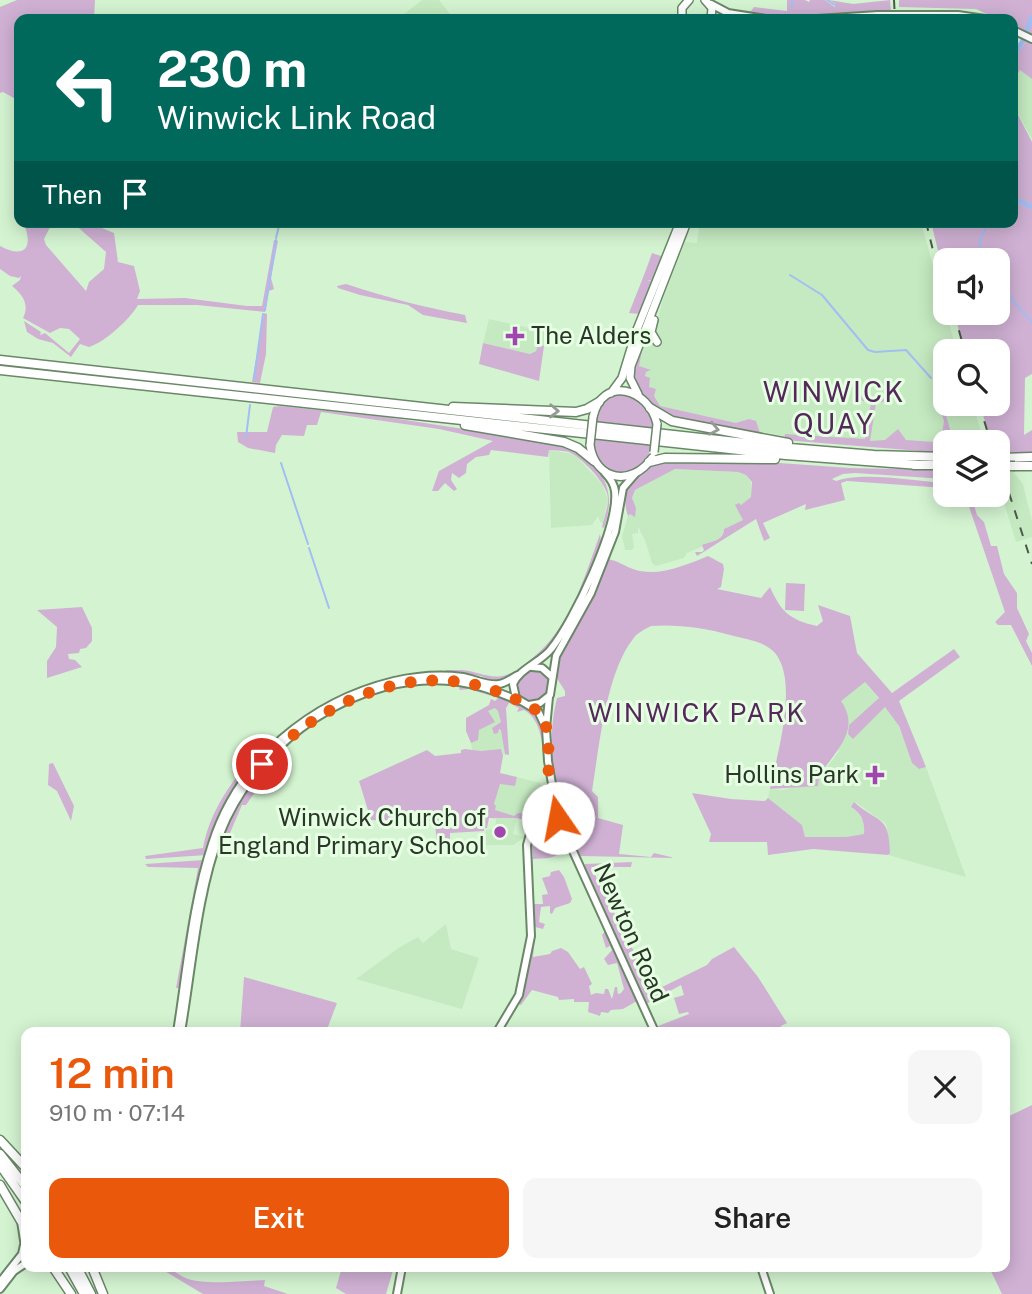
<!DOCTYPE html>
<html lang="en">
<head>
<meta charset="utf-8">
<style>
  body { margin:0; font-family:"Public Sans",sans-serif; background:#f6f6f6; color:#222; height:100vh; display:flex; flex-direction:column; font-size:26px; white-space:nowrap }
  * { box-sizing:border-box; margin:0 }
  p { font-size:23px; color:#767676 }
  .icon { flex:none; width:38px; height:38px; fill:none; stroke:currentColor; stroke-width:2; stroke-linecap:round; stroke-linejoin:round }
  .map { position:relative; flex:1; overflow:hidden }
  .details { position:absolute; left:21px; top:1027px; width:989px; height:245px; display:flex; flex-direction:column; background:#fff; border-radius:14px; box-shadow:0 4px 18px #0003 }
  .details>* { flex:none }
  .top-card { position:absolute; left:14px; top:14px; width:1004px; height:214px; border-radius:14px; box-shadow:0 4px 18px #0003; background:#00695c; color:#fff; overflow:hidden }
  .buttons { position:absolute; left:933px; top:248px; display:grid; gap:14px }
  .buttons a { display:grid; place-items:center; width:77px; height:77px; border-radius:14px; background:#fff; box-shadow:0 4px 18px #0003; font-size:35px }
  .pin { position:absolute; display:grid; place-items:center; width:60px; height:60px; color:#fff; margin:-30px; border:4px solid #fff; border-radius:50%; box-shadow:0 2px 7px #0007 }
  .me { position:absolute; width:77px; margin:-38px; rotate:348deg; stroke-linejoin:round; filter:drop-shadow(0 0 5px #0008) }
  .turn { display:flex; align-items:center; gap:24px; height:147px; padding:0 28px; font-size:32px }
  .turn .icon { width:91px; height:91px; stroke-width:2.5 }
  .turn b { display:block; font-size:49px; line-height:60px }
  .then { display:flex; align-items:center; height:66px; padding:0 28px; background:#0003; gap:14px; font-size:26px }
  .round { display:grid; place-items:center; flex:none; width:74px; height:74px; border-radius:14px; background:#f6f6f6 }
  .head { display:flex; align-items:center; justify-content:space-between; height:119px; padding:0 28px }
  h1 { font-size:42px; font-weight:600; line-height:52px; color:#ea580c }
  .cta { display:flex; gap:14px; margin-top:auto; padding:14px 28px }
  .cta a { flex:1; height:80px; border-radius:14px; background:#ea580c; color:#fff; font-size:28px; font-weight:600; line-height:80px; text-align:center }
  .cta a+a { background:#f6f6f6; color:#222 }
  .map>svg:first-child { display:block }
</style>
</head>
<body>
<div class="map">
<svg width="1032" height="1294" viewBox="0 0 1032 1294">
  <rect width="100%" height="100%" fill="#d4f4d1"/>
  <!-- built -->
  <path fill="#c5eac1" d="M422,0H439L453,18L398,19Z
    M1018,67L1032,77V139L1013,104V75Z
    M700,222H921L957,352H945V404H973L984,442L995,439L1006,445L1013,472L1023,484L1032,521V537L1016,542L998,483V443H945V450L789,437L658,412L644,396L637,360L648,336L654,332L663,299L685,242L697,243Z
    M489,319L544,331V346L530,354L483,343Z
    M549,450L574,454L602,484L608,499L603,523L600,522L598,516L592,525L551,528Z
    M675,469L738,472L746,475L751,482L752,494L749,501L740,505L743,520L724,529L720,539L687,553L684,558L656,566L652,563L645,540L638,527V533L632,534L634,547L632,550H625L622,536L628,516L630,514L634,516L632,498L635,490Z
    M848,662L896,719L912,763L919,769L926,767L966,877L888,855L887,827L885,823L855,802L851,807L857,812L865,823L864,834L846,837H805L802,825L768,798L770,789L783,790L818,780L839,751L826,682Z
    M503,699L506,755L472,750L467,718Z
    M517,777L541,783L530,822L517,818L513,834L524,837L514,845H484L486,830L495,829L496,819L490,818L499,782L515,785Z
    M446,924L451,949L479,958L462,1009L356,979L400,947L418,937L423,943Z"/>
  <!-- green -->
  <path fill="#d0b1d4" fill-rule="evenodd" d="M17,0H95L94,19H19V101L3,92L0,93V7Z
    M787,0H805L809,2L810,0H825L835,7L836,4L829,0L853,4L890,0L891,13C836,15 778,26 724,10L725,8C733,10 741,11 751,11L754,7L787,11Z
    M899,0H1032V35L1013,26V19H997L976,9L899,7Z
    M1027,40L1032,43V79L1020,70L1013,81V60Z
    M1013,105L1032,142V207L1014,196Z
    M1013,201L1032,209V374L1025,378L1024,435L1032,430V453L1005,454V452L998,451V443H991L980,404H998V352H965L954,313H998V261H945V279L931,222H1013Z
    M23,222H98L102,228L114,233L118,262L134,266L140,291L137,299L185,298L247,306H262L274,240L278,241L271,278L274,289L269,291L265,312L197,305H138C130,319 104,343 89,347L80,344L71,357L53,343L38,339L27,332L24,321L41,332L40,335L45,333L69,353L80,339L69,329L60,328L50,333L23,318C30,304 22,294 12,286L20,280L21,276L19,278L10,276L0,269V246C26,260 34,246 23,222ZM72,222L106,252L104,269L89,282L86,291L46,245L44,239L49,229L54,225L67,227Z
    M652,253L664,257L653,281L647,280L652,282V285L640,314L629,313C637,292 645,274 652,253Z
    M346,284C389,298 419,306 465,315L467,323L423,315L408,305L360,295L338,288L337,286Z
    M264,313L267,314L266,354L260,383L252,382Z
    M483,343L530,354L536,351L538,345L544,346L539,381L479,364Z
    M642,350L639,366L651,370L646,372L645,376L650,378L649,387L656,389L654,396L660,406L736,423L749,419L756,421L760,433C717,431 606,418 642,350Z
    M624,393C640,398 654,410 653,429L596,422C598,406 606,396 624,393Z
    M858,396L888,399V401L876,403L870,441L885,440L898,429L906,440L934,442L942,434L944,421L941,412H945L954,443H945V453L784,440L785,434L865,439L871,403L857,399Z
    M280,406L385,417L569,445C602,468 618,488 604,528L602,527C604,518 608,508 608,499C609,486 583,459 571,453C565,450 556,451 549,450L548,457L491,450L489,455L476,457L467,464L466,473L459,478L452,473L451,480L457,489L454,491L445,483L438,491H432L439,471L493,441L439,429L321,412L317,425H307L304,436L282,435L276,445L275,453L248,448L238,442L237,432H267L273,407Z
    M594,439L651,445C645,486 590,480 594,439Z
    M665,460L751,461L850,468L945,470V479L855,473L843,474L832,479L836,481C862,471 916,481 945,483V488L847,481L841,483L845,500L805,510L806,504L763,523L770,538L764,541L756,519L697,556L695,552H702L704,550L702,545C711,541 723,542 724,529L743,520L735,505L739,503L741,505L751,497L752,482L746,475L738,472L675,469L635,490L632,498L636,508L635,517L630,514L628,516C618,487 638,467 665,460Z
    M965,495H971L977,515L984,522L991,546H997L1004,574L1017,593V608L1029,634L1026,641L1032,653V666L1011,625H998L995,622L1005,612Z
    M600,534L601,541C584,591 565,643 517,671C506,678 493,683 481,676L446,672V670C452,670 457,670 462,670C477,671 491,680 506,675C514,673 523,666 529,661C570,629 583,581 600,534Z
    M708,556L723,564L724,569L721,587L717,589L761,598L770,587C781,612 790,620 817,626L823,621L818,605L850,616L857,653L892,693L954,649L960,657L899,701L926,767L919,769L912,763L899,726L885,707L853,739L848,734L849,725L879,698L865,682L841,701C867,738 817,762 818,786L770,789C777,755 799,682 775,653C765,641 744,639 730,635C706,628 676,624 651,626C645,629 637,633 633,639C606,673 599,748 592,791L598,797V818L623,825L619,854L651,857L654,853L675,858L580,856L577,854C555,806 544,751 557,698L565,696V691L556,677L558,655L586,608L608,559C619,561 624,566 633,569C657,578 686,565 708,556Z
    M786,583L805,584L804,611L785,610Z
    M82,607L92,628V641L86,648L80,649L79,653L68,654L69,659L75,660L82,667L47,678V661L56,647L57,627L37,610Z
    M535,669L544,671L548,677L547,692L539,701L528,703L517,696L515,685L520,677Z
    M464,684C480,688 529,701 538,715C546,726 547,762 545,774C542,753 545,722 524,710L517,712L519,708L509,703L506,708L509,755L505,754L501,730L499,729L498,733L494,734L492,728L501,722L498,711L495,708L488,711L495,722L479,730L478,740L471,743L466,731V718L489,705L491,699L495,701L498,698L469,689L460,690L459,688Z
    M272,738L274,740L271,746L207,855L146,859L145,856L203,848C211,804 241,768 272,738Z
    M280,749L284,750L277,761L279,766L272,767L267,780L256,783L255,786L257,789L246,805H242L227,840L226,847L229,849L254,850L216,854C228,812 251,781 280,749Z
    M465,749L481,751L501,749L503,756L500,773L517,777L515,786L500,784L494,804L496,806L495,810L514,816L518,813L531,814L530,822L517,818H489L487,828H484V831L450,833V849H437L435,821L371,820L359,781L427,750L435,756L461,753V750Z
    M53,763L74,806L71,821L57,791L48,785L49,764Z
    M692,793L731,799L765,801L768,798L802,825L805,837H846L864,834C865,822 862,814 851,807L854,802C879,824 889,814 890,853L888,855L813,849L768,855L767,842H709L711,834Z
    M539,807L550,808L568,852L549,858L533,859L531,833Z
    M204,860L181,988H176L198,868L148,867L145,864Z
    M632,862L631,867H591L654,991L707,965L712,959L734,947L758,977L787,1023L781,1026L780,1032H656L653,1028L689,1014L688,1012L679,1014L674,998L684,995L681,985L644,1005L584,869L585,864Z
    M559,870L564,877L572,899L570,903L555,908L552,914L550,913V906L541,907L539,922L545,924L543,929L535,927L532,904H543L542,895L548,894L542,878L550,876L551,872Z
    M606,930L637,1001L623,1009L611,1010L608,1013L601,1012L600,1016L588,1012L589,1002H574V999L559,1000L558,997L532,990L521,1005L518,1004L533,937L535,938L533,957L550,954L552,951L561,948L568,952L580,969L584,967L592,984L589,986L591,995L596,993L604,994L605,989H608L612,999L615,987H617L618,994L621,993L624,989L617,963L608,965L604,959L612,950L610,946L606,948L602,935Z
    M244,977L337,1003L326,1032H240Z
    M1032,1105V1294H1002L989,1267H1004L1005,1118Z
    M158,1267C172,1267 177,1275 188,1279C206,1285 246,1281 265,1280L264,1286L288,1294H203Z
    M342,1267H394L386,1294H346L336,1288Z"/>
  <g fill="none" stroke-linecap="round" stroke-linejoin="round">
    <!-- stream -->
    <path stroke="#a2bef2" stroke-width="2" d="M827,0L835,5
      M792,7V0
      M276,238L280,222
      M987,261L979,243L988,222
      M790,275L822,295L868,350L875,352L906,350L931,378
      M998,277L1013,301L1032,322
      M265,310L276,240
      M254,379L263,314
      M246,437L250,405
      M281,463L308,544
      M309,548L329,608"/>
    <!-- river -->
    <path stroke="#a2bef2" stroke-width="5" d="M1013,56L1023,41L1032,17
      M1013,198L1032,207"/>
    <!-- primary casing -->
    <g stroke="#6a8768" stroke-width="10">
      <path id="primary" d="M711,4L728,13L766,19
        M913,15H958L985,19
        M714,19L735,18
        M817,19L878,15
        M1013,30L1032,39
        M532,667L542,668L552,677
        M549,697L546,728L548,761L558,818L655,1032
        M529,705L540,703L550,695L556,656L591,593L615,532L623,488L636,473
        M545,726L538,711L516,698L513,684C519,669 541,662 551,649C574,621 619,526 615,491C614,484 610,478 605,473
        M177,1032C187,970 192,904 212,844C238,761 311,701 394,681C416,676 440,674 463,677C474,679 488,686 499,684C506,683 512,678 518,675
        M181,1032C192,969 197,894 220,834C255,743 358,668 459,682C480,685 499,692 519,701
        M497,1032L519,995L531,936L527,845L541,793L551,787
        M21,1221L25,1247
        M761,1267L770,1294
        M0,1282L22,1254L24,1245
        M0,1289L14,1271L26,1263
        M397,1294L402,1267"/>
    </g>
    <!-- trunk casing -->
    <g stroke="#6a8768" stroke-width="10">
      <path id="trunk" d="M705,0L712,8L711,19
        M682,19V8L689,0
        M654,320L651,332L657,342
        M611,393L622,378L636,332L680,222
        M638,394L630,378L631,366L687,222
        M593,417C602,375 649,388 657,424
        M590,445C595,481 632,487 652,458"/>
    </g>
    <!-- motorway casing -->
    <g stroke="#6a8768" stroke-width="11">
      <path id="motorway" d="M0,360L790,448L874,455L945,457
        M0,370L786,455L919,465
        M453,407L576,412L587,409L599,402
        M650,408L672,421L788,443
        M465,425L564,442L578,448L594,461
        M998,458L1032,457
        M649,462L665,458L775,459
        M914,465H945
        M1015,466H1032
        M0,1140L26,1168
        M0,1154L26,1187
        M0,1165L26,1202
        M0,1185L21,1221
        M53,1267L71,1294
        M69,1267L84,1294
        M77,1267L91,1294
        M92,1267L103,1294"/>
    </g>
    <!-- primary -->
    <use href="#primary" stroke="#fff" stroke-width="6"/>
    <!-- trunk -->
    <use href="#trunk" stroke="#fff" stroke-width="7"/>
    <!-- motorway -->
    <use href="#motorway" stroke="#fff" stroke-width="8"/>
    <!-- rail -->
    <path stroke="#4a5a48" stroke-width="2" stroke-dasharray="9 9" stroke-linecap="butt" d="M894,0L895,19
      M926,222L945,299
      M954,313L965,352
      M979,404L991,443
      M998,459L1032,564"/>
    <!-- primary-bridge casing -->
    <g stroke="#6a8768" stroke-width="10" stroke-linecap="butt">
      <path id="primary-bridge" d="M878,15H913"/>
    </g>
    <!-- trunk-bridge casing -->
    <g stroke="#6a8768" stroke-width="10" stroke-linecap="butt">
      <path id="trunk-bridge" d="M590,445L593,417
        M654,452L657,424"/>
    </g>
    <!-- motorway-bridge casing -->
    <g stroke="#6a8768" stroke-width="11" stroke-linecap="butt">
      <path id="motorway-bridge" d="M998,466H1015"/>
    </g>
    <!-- primary-bridge -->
    <use href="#primary-bridge" stroke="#fff" stroke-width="6"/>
    <!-- trunk-bridge -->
    <use href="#trunk-bridge" stroke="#fff" stroke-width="7"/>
    <!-- motorway-bridge -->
    <use href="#motorway-bridge" stroke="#fff" stroke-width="8"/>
  </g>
  <!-- one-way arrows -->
  <defs><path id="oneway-chevron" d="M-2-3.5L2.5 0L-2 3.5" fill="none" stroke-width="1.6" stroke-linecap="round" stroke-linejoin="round" transform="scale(1.75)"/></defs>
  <g stroke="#949a94">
    <use href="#oneway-chevron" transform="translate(554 411) rotate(2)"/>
    <use href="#oneway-chevron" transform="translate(714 429) rotate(11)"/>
  </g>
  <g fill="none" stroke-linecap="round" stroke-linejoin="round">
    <!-- route -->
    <path stroke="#ea580c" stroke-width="12" stroke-dasharray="0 21.6" d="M262,764C320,701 418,657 503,694C514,699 532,704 540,714C552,729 547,757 549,776C551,790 554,804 558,818"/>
  </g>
  <!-- markers -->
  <g fill="#a145af" stroke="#e6ffe3" stroke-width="2.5">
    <path d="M511.5 325.5h7v7h7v7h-7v7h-7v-7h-7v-7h7z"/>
    <path d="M871.5 764.5h7v7h7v7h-7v7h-7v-7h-7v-7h7z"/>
    <circle cx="500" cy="832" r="7"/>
  </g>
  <g text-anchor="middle" stroke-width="6" stroke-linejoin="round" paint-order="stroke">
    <!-- poi labels -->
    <g font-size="24" fill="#293628" stroke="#e6ffe3" text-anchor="end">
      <text x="531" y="344" text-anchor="start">The Alders</text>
      <text x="859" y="783">Hollins Park</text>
      <text x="486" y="826">Winwick Church of<tspan x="486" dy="28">England Primary School</tspan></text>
    </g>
    <!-- street labels -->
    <g font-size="24" fill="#293628" stroke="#e6ffe3">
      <text transform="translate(631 933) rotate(66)" y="8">Newton Road</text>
    </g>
    <!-- neighbourhood labels -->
    <g font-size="26" letter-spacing="2" fill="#55285b" stroke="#e6ffe3">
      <text x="697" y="722">WINWICK PARK</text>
    </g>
    <!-- quarter labels -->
    <g font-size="28" letter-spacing="2" fill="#55285b" stroke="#e6ffe3">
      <text x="834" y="402">WINWICK<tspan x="834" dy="32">QUAY</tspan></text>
    </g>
  </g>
</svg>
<div class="buttons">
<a><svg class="icon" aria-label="sound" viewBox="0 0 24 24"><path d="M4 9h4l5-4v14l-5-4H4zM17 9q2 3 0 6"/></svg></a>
<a><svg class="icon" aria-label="search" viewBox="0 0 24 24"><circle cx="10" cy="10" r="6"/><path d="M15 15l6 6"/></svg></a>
<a><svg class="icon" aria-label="layers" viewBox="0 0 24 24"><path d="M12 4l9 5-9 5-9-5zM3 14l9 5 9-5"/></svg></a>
</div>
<div class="pin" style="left:262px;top:764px;background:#d93025"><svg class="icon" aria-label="arrive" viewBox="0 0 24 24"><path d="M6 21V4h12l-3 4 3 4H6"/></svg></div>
<svg class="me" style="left:558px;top:818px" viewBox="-20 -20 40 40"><circle r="19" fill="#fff"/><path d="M0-13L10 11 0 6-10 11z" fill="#ea580c"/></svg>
<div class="top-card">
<div class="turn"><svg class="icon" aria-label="left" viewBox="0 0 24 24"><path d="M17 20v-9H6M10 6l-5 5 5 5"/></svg><div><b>230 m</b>Winwick Link Road</div></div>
<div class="then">Then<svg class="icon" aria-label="arrive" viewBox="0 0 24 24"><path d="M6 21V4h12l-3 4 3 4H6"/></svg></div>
</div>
<section class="details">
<div class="head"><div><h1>12 min</h1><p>910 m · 07:14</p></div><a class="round"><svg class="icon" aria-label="close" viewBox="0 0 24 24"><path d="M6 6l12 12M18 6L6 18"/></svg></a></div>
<div class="cta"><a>Exit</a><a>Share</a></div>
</section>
</div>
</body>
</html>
